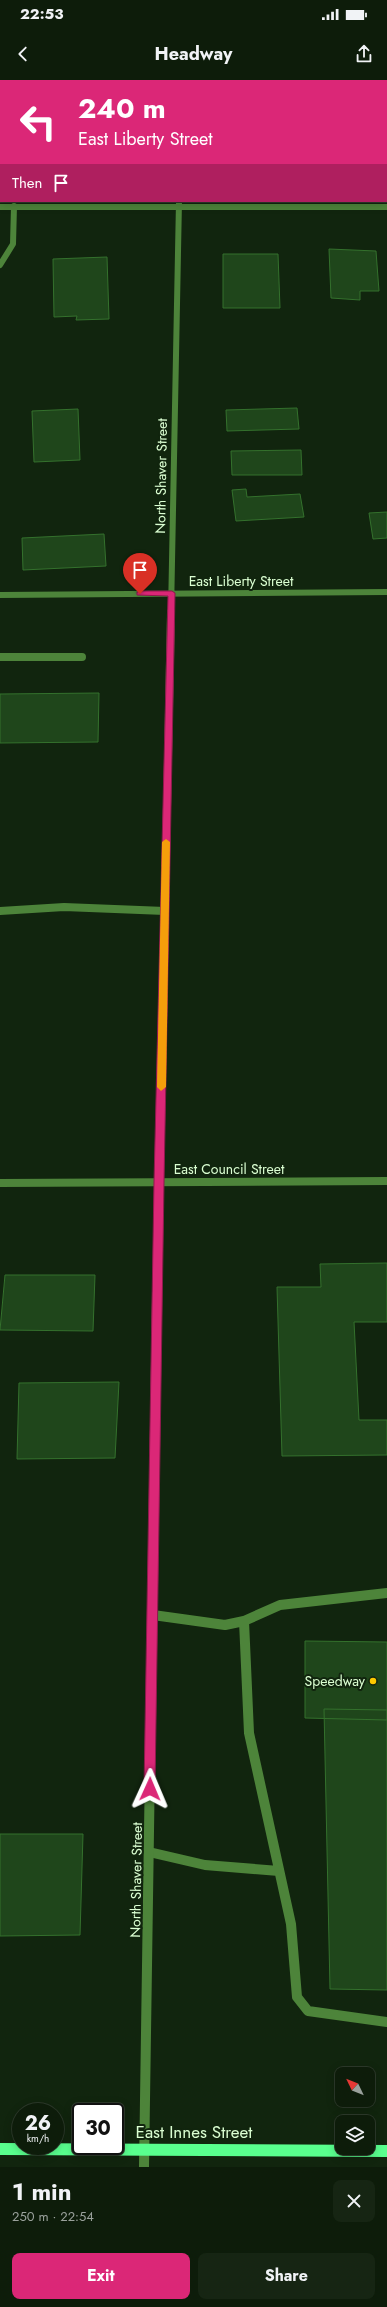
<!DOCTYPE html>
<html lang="en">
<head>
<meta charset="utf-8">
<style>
  body { margin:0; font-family:Jost,sans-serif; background:#162513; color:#f1f3f6; height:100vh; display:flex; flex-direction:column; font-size:15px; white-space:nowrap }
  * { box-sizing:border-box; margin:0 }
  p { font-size:13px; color:#9aa19c }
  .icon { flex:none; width:22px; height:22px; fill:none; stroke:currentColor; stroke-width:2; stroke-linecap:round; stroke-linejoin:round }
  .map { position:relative; height:2087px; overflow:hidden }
  .details { display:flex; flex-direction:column; background:#0d1c0a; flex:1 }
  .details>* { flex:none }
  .hud { position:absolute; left:0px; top:0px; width:387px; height:122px; box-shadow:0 2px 10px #0003,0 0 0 1px #2d3a2b; background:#db2777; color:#fff; overflow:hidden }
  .needle { width:26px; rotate:313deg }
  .controls { position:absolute; left:335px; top:1987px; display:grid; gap:8px }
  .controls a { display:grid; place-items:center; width:40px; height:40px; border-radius:8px; background:#0d1c0a; box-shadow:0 2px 10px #0003,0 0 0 1px #2d3a2b; font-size:20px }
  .speed { position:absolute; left:12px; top:2023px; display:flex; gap:8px; font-size:20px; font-weight:700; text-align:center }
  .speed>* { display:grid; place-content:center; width:52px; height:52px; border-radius:50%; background:#0d1c0a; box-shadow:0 2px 10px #0003,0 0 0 1px #2d3a2b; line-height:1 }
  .speed small { font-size:10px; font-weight:400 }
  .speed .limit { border:2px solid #111; border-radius:6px; background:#fff; color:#111 }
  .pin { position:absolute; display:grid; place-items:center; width:34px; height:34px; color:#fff; margin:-41px -17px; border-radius:50% 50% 50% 0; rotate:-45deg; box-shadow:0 0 4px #0007 }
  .pin .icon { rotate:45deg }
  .me { position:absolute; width:44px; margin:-22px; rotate:1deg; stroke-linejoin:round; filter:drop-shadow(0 0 3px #0008) }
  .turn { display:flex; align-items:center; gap:14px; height:84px; padding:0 12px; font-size:18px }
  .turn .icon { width:52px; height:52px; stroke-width:2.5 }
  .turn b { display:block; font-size:28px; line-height:34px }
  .then { display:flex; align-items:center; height:38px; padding:0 12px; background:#0003; gap:8px; font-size:15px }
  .round { display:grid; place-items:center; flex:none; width:42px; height:42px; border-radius:8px; background:#162513 }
  .headline { display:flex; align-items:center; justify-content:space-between; height:68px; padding:0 12px }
  h1 { font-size:24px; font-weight:700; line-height:30px }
  .button { display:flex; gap:8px; margin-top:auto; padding:8px 12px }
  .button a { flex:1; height:46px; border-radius:8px; background:#db2777; color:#fff; font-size:16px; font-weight:700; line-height:46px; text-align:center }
  .button a+a { background:#162513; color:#f1f3f6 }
  .status { display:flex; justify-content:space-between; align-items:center; height:28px; padding:0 20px; background:#0d1c0a; direction:ltr }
  .status svg { height:11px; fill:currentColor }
  header { display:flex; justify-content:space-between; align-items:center; height:52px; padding:0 12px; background:#0d1c0a; font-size:18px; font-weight:700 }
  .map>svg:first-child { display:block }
</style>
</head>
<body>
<div class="status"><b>22:53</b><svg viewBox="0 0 49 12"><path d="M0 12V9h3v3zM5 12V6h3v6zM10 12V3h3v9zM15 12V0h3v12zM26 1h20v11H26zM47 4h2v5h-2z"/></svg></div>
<header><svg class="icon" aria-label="back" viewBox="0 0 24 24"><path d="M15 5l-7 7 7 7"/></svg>Headway<svg class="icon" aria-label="share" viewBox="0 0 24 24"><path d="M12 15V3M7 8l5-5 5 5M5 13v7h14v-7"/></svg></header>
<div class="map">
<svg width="387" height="2087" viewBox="0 0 387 2087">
  <rect width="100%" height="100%" fill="#11250e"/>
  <!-- building -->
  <path fill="#1f461b" stroke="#34712d" d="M203,0H251V1H203Z
    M0,33H1L0,83Z
    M329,169L376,171L379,211H360V220L331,218Z
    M223,174H278L280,228H223Z
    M107,177L109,239L76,240L77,236L54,237L53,179Z
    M297,328L299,349L227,351L226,330Z
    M78,329L80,380L34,382L32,331Z
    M301,370L302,395H232L231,371Z
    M246,409L247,417L300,414L304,437L236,441L232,410Z
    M387,432V458L373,459L369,433Z
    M104,454L106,486L23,490L22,458Z
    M99,613L98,662L0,663V614Z
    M387,1183V1242H354L359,1340H387V1375L282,1376L277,1207H321L320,1184Z
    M5,1195H95L93,1251L0,1250Z
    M119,1302L115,1378L17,1379L19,1303Z
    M305,1561L387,1562V1640L305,1638Z
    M324,1629L387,1630V1910L330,1909Z
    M0,1754H83L80,1855L0,1856Z"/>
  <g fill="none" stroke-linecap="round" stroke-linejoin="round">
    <!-- service-far2 -->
    <path stroke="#4d843a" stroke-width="6" d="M0,185L13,164L14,126"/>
    <!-- service-far1 -->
    <path stroke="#4d843a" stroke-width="8" d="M0,577H82
      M0,831L64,827L165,831"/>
    <!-- service -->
    <path stroke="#4d843a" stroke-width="10" d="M153,1535L225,1545L244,1541L249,1653L291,1844L297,1917L308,1931L387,1942
      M244,1541L280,1525L387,1513
      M149,1772L205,1785L279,1791"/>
    <!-- minor-far2 -->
    <path stroke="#4d843a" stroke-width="6" d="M0,515L387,512
      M171,533L179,121"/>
    <!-- minor-far1 -->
    <path stroke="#4d843a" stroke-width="8" d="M0,1103L387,1101
      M157,1215L171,532"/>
    <!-- minor -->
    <path stroke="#4d843a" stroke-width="10" d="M144,2087L157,1214"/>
    <!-- tertiary -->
    <path stroke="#4d843a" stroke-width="6" d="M0,127H387"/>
    <!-- primary -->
    <path stroke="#59ff8e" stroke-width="12" d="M0,2069L387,2071"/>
  </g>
  <!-- route -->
  <path fill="#db2777" stroke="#8e194d" d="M140,511H172L175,513L164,1102L155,1709L154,1713L150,1715L146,1713L144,1709L154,1102L168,516L137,515V512Z"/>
  <!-- slow -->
  <path fill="#f59e0b" d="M166,759L170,762L166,1007L161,1011L157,1007L162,762Z"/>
  <!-- markers -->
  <circle fill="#fdc900" stroke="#11250e" stroke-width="1.5" cx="373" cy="1601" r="4"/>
  <g text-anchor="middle" stroke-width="4" stroke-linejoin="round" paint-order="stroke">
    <!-- street labels -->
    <g font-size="14" fill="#dbffd2" stroke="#11250e">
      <text transform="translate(161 396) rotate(-89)" y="5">North Shaver Street</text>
      <text x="241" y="506">East Liberty Street</text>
      <text x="229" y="1094">East Council Street</text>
      <text transform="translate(136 1800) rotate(-89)" y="5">North Shaver Street</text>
    </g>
    <!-- poi labels -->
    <g font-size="14" fill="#dbffd2" stroke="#11250e" text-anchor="end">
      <text x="365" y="1606">Speedway</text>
    </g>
    <!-- near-street labels -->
    <g font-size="17" fill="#dbffd2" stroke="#11250e">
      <text x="194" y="2058">East Innes Street</text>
    </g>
  </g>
</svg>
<div class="controls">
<a><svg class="needle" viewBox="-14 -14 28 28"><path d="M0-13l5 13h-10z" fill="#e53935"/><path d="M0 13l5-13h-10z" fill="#9aa19c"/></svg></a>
<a><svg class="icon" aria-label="layers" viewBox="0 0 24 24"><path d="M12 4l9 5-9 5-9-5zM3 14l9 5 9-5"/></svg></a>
</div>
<div class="speed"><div>26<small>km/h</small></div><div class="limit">30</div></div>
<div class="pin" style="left:140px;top:514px;background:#d93025"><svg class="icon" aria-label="arrive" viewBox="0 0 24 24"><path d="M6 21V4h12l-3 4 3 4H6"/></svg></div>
<svg class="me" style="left:150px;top:1709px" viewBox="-20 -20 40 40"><path d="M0-17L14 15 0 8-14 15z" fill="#db2777" stroke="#fff" stroke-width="4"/></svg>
<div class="hud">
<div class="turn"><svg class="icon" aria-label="left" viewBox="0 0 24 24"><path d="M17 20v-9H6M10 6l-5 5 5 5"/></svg><div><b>240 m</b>East Liberty Street</div></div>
<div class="then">Then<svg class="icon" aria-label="arrive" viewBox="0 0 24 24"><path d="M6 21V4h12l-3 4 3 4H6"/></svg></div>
</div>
</div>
<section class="details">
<div class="headline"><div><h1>1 min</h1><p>250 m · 22:54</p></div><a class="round"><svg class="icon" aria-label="close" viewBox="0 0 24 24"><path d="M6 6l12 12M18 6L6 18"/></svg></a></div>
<div class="button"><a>Exit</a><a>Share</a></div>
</section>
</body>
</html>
